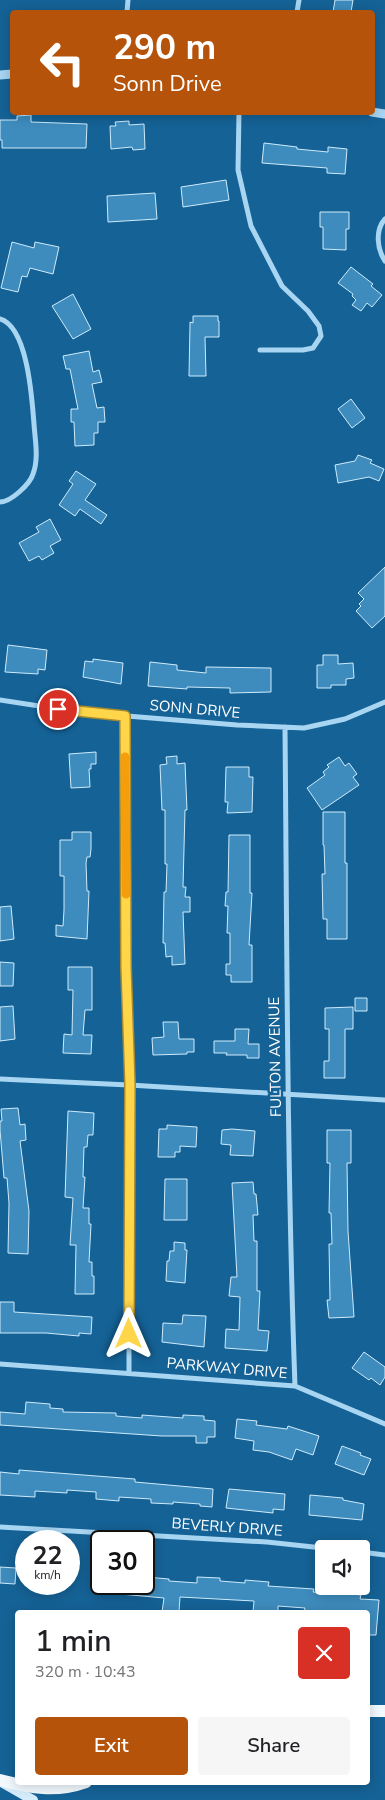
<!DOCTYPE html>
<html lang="en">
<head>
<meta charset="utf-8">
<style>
  body { margin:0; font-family:"Nunito Sans",sans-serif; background:#f6f6f6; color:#202124; height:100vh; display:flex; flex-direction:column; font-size:19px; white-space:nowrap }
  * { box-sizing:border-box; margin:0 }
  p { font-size:16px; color:#757577 }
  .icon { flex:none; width:28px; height:28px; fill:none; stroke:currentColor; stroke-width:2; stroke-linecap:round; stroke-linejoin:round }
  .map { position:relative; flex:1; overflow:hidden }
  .panel { position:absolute; left:15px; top:1610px; width:355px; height:175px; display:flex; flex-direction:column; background:#fff; border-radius:5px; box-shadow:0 2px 12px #0003 }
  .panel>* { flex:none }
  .hud { position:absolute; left:10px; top:10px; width:365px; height:105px; border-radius:5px; box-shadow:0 2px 12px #0003; background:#b45309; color:#fff; overflow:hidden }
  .fabs { position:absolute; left:315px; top:1540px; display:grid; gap:10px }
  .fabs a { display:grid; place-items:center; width:55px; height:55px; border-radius:5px; background:#fff; box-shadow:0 2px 12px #0003; font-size:25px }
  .speed { position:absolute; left:15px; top:1530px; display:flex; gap:10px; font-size:25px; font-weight:700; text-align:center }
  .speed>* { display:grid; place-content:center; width:65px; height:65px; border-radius:50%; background:#fff; box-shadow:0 2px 12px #0003; line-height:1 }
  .speed small { font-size:12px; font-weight:400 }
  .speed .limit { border:2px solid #111; border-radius:8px; background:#fff; color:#111 }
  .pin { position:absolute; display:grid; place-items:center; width:42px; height:42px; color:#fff; margin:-21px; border:2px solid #fff; border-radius:50%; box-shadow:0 1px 5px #0007 }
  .me { position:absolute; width:55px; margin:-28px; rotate:0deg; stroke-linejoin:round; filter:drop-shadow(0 0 4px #0008) }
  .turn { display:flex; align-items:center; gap:18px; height:105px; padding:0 20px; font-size:22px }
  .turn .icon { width:65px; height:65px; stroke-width:2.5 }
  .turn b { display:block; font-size:35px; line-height:42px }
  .round { display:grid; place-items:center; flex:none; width:52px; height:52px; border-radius:5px; background:#f6f6f6 }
  .headline { display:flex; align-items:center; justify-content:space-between; height:85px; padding:0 20px }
  h1 { font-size:30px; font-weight:600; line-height:38px }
  .action { display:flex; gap:10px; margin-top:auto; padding:10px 20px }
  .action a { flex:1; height:58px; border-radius:5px; background:#b45309; color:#fff; font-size:20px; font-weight:600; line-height:58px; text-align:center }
  .action a+a { background:#f6f6f6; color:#202124 }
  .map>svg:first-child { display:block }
</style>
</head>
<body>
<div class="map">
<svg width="385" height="1800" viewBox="0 0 385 1800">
  <rect width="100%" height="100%" fill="#156296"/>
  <!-- building -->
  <path fill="#3e8cbd" stroke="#ceebfc" d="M335,0H353L351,12H333Z
    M31,115V122L87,124L86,148H2V140H0V120H17V116Z
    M129,121V125L144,124L145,149L133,150L132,147L111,149L110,126H116L115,122Z
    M264,143L297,147V149L328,152V147L347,149L345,174L327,173V168L262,163Z
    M226,180L229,200L183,207L181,187Z
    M155,193L157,219L108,222L107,196Z
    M320,212H349V229H346V250L323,249V227H320Z
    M12,242L34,248L35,242L59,247L53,274L30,268L27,277L22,276L18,292L1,288Z
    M351,267L373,284L371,286L382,295L372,307L367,303L361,311L352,305L356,300L352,296L353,294L338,283Z
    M73,294L91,329L73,339L52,306Z
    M193,316H218V321H219V337H205L206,376H189L190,325V322L193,323Z
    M89,351L93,372L99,370L102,382L92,384L97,408L104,407L105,422H98V433H94V445L75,446L74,422H71V409H78L70,369H66L63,356Z
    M351,399L365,418L352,428L338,409Z
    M358,455L372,460L370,463L384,469L379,481L369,477L338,483L335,465L355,461Z
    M76,471L96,484L85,500L107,515L101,524L80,509L75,516L59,505L73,484L69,481Z
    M50,519L61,540L50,546L54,553L42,560L39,556L29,561L19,543L39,532L36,527Z
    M385,567V616L372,628L356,611L361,606L359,604L364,599L358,593Z
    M8,645L47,650L45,670L38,669V674L5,672Z
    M323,655H338V664L353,663L354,678L346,679V685H331V688H317V665H323Z
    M93,659L123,663L121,684L83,677L85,661L93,662Z
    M150,662L177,665V670L206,673V667L271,668V692L230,693V688L187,687V689L148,686Z
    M96,752V764H91V769H89L90,787L71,788L69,754Z
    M177,756V764L185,763L187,810H185L183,887H186L185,897H190V912H183L185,964L172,965V956L166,957L165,943H163L164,892H166L167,864H165V810H162L160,765L167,764L166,757Z
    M339,757L345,766L349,763L357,774L353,777L359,785L322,810L307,788L325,775L323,772L329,767L327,765Z
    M226,767H249V777H253L252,812L227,813L228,802H225Z
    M323,812H345V863H347V939H327V919H323L322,874H325L324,845H323Z
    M72,832H91V849L90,857H87L86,863L87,891H89L87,939L56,936V925L63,926L64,910V876H60V840H72Z
    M229,835H250V893H252L249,945H252V982H231V975H226V964H230V933H227L228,906H225L226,892H228Z
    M11,906L14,939L0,941V907Z
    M0,962L14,963L13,986H0Z
    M68,967H92V1010H85L83,1035H92L91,1054L63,1053L64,1034L72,1035L73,990H68Z
    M355,998H367V1011H355Z
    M13,1006L15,1039L0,1041V1007Z
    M353,1007V1029H345V1078H324V1061H329V1029H325V1008Z
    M163,1022H178L179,1039H194V1052H187V1054L153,1055L152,1038L164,1037Z
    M235,1029H249L248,1044H259V1058H247V1055H226L227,1053H214V1041H235Z
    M18,1108L20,1125L25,1124L26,1140L20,1141L29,1211L28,1254L8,1253L9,1203L7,1178H4L0,1130V1121H2L1,1109Z
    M68,1111L94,1113L93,1135H88L87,1147H84L83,1177H85L83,1208H89V1224H91L89,1262H92V1276H94V1294H75L76,1245H70L73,1198L65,1197Z
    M167,1125L197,1127L196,1147L180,1146V1152H175V1157H158L159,1129H167Z
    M232,1129L255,1131L253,1156L230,1155L231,1145L221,1144L222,1130Z
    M327,1130H351V1163H347L348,1231L354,1317L329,1318L327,1300H330L329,1244H332L331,1213H329L330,1163H327Z
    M165,1179H187V1220H164Z
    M253,1182L254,1194H256L258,1215H253L254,1241H257V1291H260L258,1330L269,1331L267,1351L225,1348L226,1329L239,1330L240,1297L229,1296L231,1277H237L232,1183Z
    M174,1242L185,1243V1250H187L185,1283L166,1281L167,1261H169L170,1251H174Z
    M0,1302H14V1312L92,1317L91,1334L79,1333V1336L46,1333H0Z
    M183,1315L206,1316L204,1347L162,1342L163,1323L182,1324Z
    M364,1352L385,1367V1377L380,1385L371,1378L369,1380L352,1368Z
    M26,1402L50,1404V1408L63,1409V1412L116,1413V1416L142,1418V1415L183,1418V1415L204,1416V1420L215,1421V1437H207V1443H196V1436H162L0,1425V1412L25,1414Z
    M237,1419L257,1421L256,1425L287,1429L288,1426L319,1436L313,1455L296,1449L292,1460L269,1452L253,1450L254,1441L235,1438Z
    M342,1446L361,1453L360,1455L371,1459L364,1475L335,1464Z
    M19,1470L135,1479V1482L213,1489L212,1507L200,1506V1504L173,1502V1504L151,1503V1499L119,1497V1501L96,1499V1492L67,1490V1493L35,1491V1497L0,1495V1472L19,1474Z
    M229,1489L285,1494L284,1510L273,1509V1513L226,1508Z
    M310,1495L343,1498V1500L364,1504L362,1520L309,1515Z
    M0,1567L16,1568L15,1584L0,1583Z
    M146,1577L169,1579V1581L197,1583V1577L220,1578V1581L245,1583V1580L269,1582L268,1586L314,1589L313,1592L337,1594V1591L353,1592V1594L361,1595L360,1599L379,1600L376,1635H368V1612H304L305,1608L278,1606V1612H253L254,1601L180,1597L179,1612H162L164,1598L98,1592V1584H145Z"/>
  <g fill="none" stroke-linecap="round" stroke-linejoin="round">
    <!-- minor -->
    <path stroke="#a7d5f2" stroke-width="5" d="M127,12L128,0
      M297,12L299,0
      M239,112L238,170L251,226L282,286L308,311L319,326L321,336L313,348L303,350H260
      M385,219C375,230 377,249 385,261
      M0,319C28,327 32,400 34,424C35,440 39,458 33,474C30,484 11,502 0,502
      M0,700L78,712L237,725L304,728L345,719L385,702
      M125,716L127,967L129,1085V1373
      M285,727C287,947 287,1167 295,1386
      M0,1079L129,1085L385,1100
      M0,1364L295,1386L385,1424
      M0,1527L267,1542L332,1549
      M361,1552L385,1555"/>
    <!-- tertiary -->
    <path stroke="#a7d5f2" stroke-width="9" d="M0,75L12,74
      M372,112L385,114"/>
    <!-- secondary -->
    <path stroke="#d5ecfc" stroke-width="10" d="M3,1783L33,1800"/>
    <!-- primary -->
    <path stroke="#f1f9ff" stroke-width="12" d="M368,1711H385
      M0,1780C31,1788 55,1793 86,1782"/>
  </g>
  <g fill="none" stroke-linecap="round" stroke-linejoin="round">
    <!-- route casing -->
    <g stroke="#a68a30" stroke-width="12">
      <path id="route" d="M58,709L125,716L126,967L130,1085L129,1334"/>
    </g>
    <!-- route -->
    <use href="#route" stroke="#ffd54a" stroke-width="9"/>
    <!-- slow -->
    <path stroke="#f59e0b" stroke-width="9" d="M125,757L126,894"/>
  </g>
  <g text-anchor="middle" stroke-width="5" stroke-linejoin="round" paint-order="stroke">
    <!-- street labels -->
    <g font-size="15" fill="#fff" stroke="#156296">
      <text transform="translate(195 709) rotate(5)" y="5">SONN DRIVE</text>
      <text transform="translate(275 1057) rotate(-91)" y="5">FULTON AVENUE</text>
      <text transform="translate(227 1368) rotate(5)" y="5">PARKWAY DRIVE</text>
      <text transform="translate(227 1527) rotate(4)" y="5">BEVERLY DRIVE</text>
    </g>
  </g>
</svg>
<div class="fabs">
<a><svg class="icon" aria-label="sound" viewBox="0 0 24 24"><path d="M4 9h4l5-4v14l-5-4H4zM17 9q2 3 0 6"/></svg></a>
</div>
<div class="speed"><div>22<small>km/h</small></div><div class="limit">30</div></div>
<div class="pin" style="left:58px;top:709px;background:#d93025"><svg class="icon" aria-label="arrive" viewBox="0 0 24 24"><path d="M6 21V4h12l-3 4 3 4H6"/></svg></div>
<svg class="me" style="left:129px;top:1334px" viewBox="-20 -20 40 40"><path d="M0-17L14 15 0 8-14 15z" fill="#ffd54a" stroke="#fff" stroke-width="4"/></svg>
<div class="hud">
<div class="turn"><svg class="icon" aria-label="left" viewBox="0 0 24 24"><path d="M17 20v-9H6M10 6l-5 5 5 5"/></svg><div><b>290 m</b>Sonn Drive</div></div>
</div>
<section class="panel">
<div class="headline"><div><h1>1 min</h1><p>320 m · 10:43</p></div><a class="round" style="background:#d93025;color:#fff"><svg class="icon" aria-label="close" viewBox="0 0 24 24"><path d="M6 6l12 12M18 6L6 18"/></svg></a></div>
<div class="action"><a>Exit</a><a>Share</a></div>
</section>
</div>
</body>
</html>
